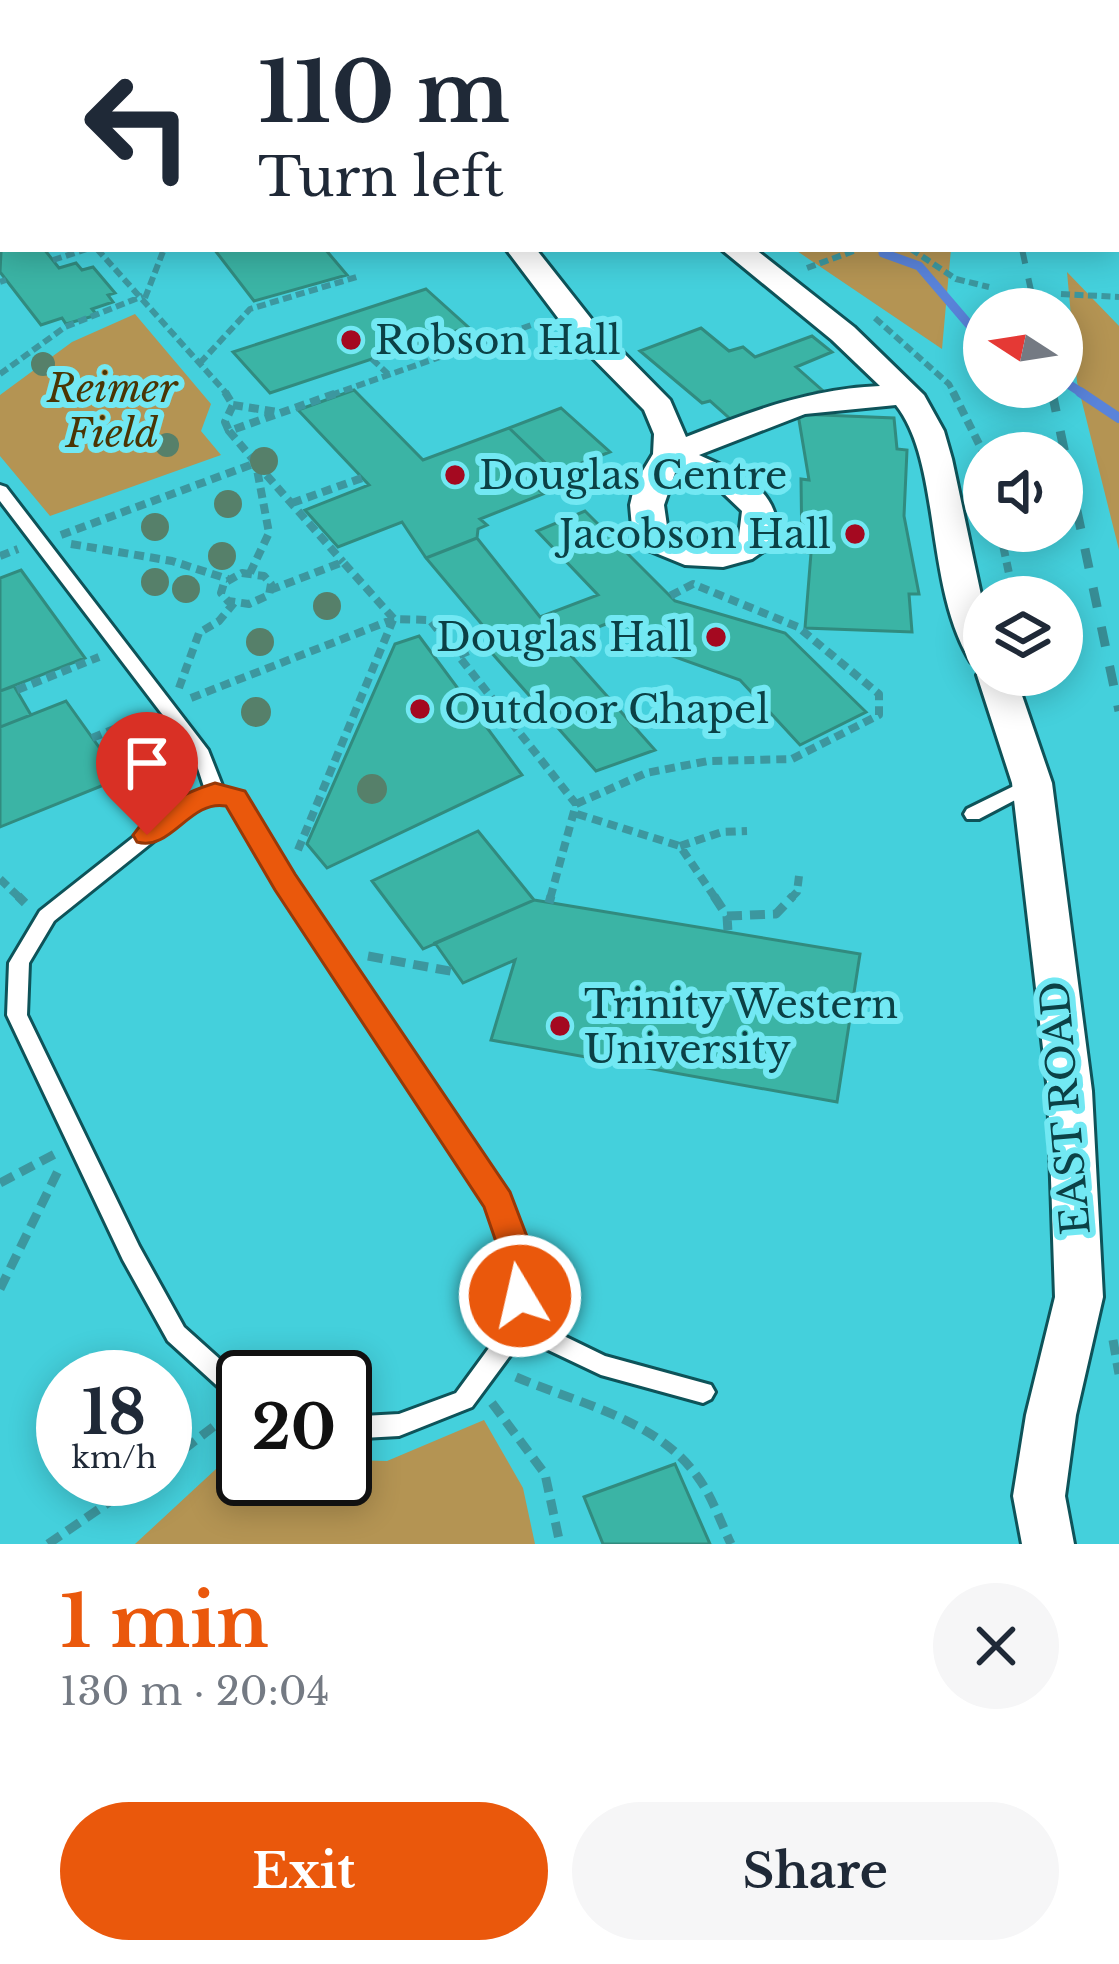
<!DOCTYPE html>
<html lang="en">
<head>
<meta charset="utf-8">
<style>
  body { margin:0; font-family:"Libre Baskerville",serif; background:#f6f6f7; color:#1f2937; height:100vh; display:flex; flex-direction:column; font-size:45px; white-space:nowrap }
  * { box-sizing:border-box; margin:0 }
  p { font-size:39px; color:#747a83 }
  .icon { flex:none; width:66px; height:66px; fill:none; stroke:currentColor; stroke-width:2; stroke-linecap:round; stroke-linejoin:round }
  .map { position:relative; height:1544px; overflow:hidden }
  .side { display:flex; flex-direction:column; background:#fff; flex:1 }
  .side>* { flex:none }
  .hud { position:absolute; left:0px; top:0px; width:1119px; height:252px; box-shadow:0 6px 30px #0003; background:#fff; color:#1f2937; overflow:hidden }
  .needle { width:78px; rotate:282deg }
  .tools { position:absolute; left:963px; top:288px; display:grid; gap:24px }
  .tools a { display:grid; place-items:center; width:120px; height:120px; border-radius:50%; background:#fff; box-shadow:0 6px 30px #0003; font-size:60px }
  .speed { position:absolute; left:36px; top:1350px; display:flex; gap:24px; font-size:60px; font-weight:700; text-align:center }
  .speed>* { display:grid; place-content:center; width:156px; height:156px; border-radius:50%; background:#fff; box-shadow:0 6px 30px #0003; line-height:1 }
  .speed small { font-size:30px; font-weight:400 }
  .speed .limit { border:6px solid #111; border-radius:18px; background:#fff; color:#111 }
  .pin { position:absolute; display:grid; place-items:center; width:102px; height:102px; color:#fff; margin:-123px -51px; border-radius:50% 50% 50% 0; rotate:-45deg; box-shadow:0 0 12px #0007 }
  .pin .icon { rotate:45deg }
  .me { position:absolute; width:132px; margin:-66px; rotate:351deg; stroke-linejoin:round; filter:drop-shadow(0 0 9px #0008) }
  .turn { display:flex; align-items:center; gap:42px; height:252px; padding:0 60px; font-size:54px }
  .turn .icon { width:156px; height:156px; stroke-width:2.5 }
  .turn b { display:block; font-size:84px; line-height:102px }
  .round { display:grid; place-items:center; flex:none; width:126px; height:126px; border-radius:63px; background:#f6f6f7 }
  .head { display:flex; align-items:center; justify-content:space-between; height:204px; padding:0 60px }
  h1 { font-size:72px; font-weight:700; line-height:90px; color:#ea580c }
  .primary-button { display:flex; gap:24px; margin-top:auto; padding:24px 60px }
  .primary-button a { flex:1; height:138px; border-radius:72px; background:#ea580c; color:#fff; font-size:48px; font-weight:700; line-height:138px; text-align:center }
  .primary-button a+a { background:#f6f6f7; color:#1f2937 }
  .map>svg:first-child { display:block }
</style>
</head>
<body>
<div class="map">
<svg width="1119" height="1544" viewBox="0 0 1119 1544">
  <rect width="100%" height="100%" fill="#64dbe6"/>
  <!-- built -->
  <path fill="#44d0dc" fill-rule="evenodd" d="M0,0H1119V1544H0ZM3,3H1116V249H3ZM984,309H1062V387H984ZM984,453H1062V531H984ZM984,597H1062V675H984ZM63,1377H165V1479H63ZM243,1377H345V1479H243Z"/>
  <!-- green -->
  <path fill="#b49453" d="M794,249H951L942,349Z
    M1067,272L1119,326V550L1077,382Z
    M135,314L211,404L201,431L221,455L50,516L0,456V395L72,342Z
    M484,1420L523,1488L535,1544H135L243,1444V1479H345V1460L387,1461Z"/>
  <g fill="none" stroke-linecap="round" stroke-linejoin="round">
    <!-- stream-far1 -->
    <path stroke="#5983d9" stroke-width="9" d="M425,0L432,3
      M883,253L919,266L984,342
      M1062,380L1085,395"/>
    <!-- stream -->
    <path stroke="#5983d9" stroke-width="10" d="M1080,392L1119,418"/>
  </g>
  <!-- building -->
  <path fill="#3bb4a5" stroke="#318b7f" stroke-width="3" d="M0,0H147L3,3V58Z
    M3,213V249H44L59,268L76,263L82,270L93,267L115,293L108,295L113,302L92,309L97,315L66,324L62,318L41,325L0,272Z
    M214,249H325L347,275L254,301Z
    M426,289L468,327L270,393L233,352Z
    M701,328L729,351L743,347L755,357L812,336L832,352L796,367L822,390L736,424L710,401L702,403L640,351Z
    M354,390L423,460L509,428L556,473L532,483L543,494L480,519L487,525L478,529L477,538L426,558L402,522L338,547L305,510L369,485L298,410Z
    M561,408L610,452L556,473L509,428Z
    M798,414L894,418L897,449L907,450L904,516L919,594H909L912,632L805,628L811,553L802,552L801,479L809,480Z
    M585,511L675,601L785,633L866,712L800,745L740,680L661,652L619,619L559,642L655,750L596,771L490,651L501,647L426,558L477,538L540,617L598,595L537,531Z
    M21,570L85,658L0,691V578Z
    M419,636L522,775L327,868L307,844L395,644Z
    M14,686L31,715L0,727V691Z
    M66,701L121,778L0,827V727Z
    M478,831L534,900L423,949L372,881Z
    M534,900L860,954L837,1102L491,1040L515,960L463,983L435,943Z
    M675,1464L710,1544H603L584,1497Z"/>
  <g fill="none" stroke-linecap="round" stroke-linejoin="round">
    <!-- service casing -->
    <g stroke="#0e5359" stroke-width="6">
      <path id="service" d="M287,0H299L300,3H288Z
        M0,485L6,487L208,750L223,788L241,793L292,877L507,1196L533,1268L531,1320L605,1356L711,1385L715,1392L711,1399L703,1403L601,1375L523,1338L472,1407L399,1436L345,1439V1417L399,1414L456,1393L508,1322L511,1268L489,1206L278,887L229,803L216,800L190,812L54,921L29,963L27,1015L139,1246L184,1327L243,1380V1406L235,1402L168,1341L123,1260L7,1015L9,963L40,911L178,802L205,790L194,756L0,501Z
        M1032,777L1038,778L1041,783L1038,788L979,819H967L964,814L967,809Z"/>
    </g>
    <!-- minor casing -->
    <g stroke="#0e5359" stroke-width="6">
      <path id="minor" d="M314,0H343L345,3H317Z
        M506,249H536L596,325L670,400L686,437C752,411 809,389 880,386L832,340L721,249H755L854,327L924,395L944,431L952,459L984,609V665L971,662C924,586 942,463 896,405L805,414L699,455C733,471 775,485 777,528L765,550L752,559L723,567L685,565L641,547L632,527L630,505L635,484L653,454L654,434L644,410L574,339ZM676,470L720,490L742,511L739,536C717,551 691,546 668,533L664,505Z
        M984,666V675H1015L1052,783L1092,1091L1103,1297L1076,1415L1065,1496L1074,1544H1022L1013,1496L1026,1415L1055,1297L1048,1091L1012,783L977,675Z"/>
    </g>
    <!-- path-far2 -->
    <path stroke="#3c979f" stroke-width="6" stroke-dasharray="9 4.5" stroke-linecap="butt" d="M153,3L157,0
      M3,155V180
      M97,249L228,395
      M911,249L956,279L989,287
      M53,260L87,249
      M807,268L859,249
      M0,282L6,280
      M1061,294L1119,297
      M145,298L164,249
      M875,318L949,384L955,395
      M372,359L388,374
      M200,363L250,309L360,276
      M0,374L65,327L143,296
      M331,395L540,322"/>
    <!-- path-far1 -->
    <path stroke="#3c979f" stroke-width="8" stroke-dasharray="10 6" stroke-linecap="butt" d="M225,392L233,405L225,422L229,431
      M953,392L984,454
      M233,405L278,412
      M256,463L343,562
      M292,503L362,478
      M1000,531L1014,597
      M61,535L256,463L229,431L340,392
      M71,544L172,561L228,579
      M0,556L18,549
      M242,573L264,576L271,584L269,595L249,604L228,601L221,593L224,583Z
      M250,573L269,533L256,464
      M270,590L343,562L394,619
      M459,655L495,641
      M179,688L199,633L219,621L234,603
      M17,690L99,657
      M191,698L394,619L430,620L576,804L550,899
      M92,738L144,717
      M576,804L646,773L708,761L792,759L879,715V694L798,627L693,584L670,596
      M577,814L680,846L716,899
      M680,846L722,832L747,831
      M298,850L393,620
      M0,879L21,899
      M790,899L797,892L799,876"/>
    <!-- path -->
    <path stroke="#3c979f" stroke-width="9" stroke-dasharray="15 8" stroke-linecap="butt" d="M18,896L25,903
      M714,896L727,916L728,932
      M549,903L551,896
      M727,916L776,914L793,896
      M368,956L455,972
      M0,1183L55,1154
      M0,1289L60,1167
      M1113,1340L1119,1374
      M516,1377C577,1403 656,1419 697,1476C712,1496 720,1521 731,1544
      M492,1403L545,1474L560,1544
      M165,1464L226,1417
      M48,1544L143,1479"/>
    <!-- service -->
    <use href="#service" fill="#fff" fill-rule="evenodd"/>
    <!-- minor -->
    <use href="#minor" fill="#fff" fill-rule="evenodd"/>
    <!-- rail-far1 -->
    <path stroke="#378d95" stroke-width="6" stroke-dasharray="15 15" stroke-linecap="butt" d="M1022,249L1035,309
      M1051,387L1053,395"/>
    <!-- rail -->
    <path stroke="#378d95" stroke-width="9" stroke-dasharray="20 20" stroke-linecap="butt" d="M1052,392L1119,711"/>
  </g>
  <!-- trees -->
  <g fill="#56806a">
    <circle cx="43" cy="364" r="12"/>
    <circle cx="143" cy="392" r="12"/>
    <circle cx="167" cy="445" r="12"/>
    <circle cx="264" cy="461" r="14"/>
    <circle cx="228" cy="504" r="14"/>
    <circle cx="155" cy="527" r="14"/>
    <circle cx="222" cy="556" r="14"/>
    <circle cx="155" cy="582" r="14"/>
    <circle cx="186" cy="589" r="14"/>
    <circle cx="327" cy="606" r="14"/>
    <circle cx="260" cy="642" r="14"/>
    <circle cx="256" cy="712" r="15"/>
    <circle cx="148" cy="752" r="15"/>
    <circle cx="372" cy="789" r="15"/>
  </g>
  <!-- route -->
  <path fill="#ea580c" stroke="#983908" stroke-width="3" d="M215,783L245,791L295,874L510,1192L539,1268L532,1307L520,1311L509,1307L504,1296L505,1268L484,1207L275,890L226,806C190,799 171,852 137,842L133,835C150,809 186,792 215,783Z"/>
  <!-- markers -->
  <g fill="#a40920" stroke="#72e8f3" stroke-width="4.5">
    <circle cx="351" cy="340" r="12"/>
    <circle cx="455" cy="475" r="12"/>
    <circle cx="855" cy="534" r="12"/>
    <circle cx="716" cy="637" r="12"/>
    <circle cx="420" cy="709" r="12"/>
    <circle cx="560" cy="1026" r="12"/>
  </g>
  <g text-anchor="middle" stroke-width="12" stroke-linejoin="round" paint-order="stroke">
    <!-- poi labels -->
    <g font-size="39" fill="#0b4146" stroke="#72e8f3" text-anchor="start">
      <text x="375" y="354">Robson Hall</text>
      <text x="479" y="489">Douglas Centre</text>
      <text x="831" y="548" text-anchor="end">Jacobson Hall</text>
      <text x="692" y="651" text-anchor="end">Douglas Hall</text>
      <text x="444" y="723">Outdoor Chapel</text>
      <text x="584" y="1018">Trinity Western<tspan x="584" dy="45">University</tspan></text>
    </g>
    <!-- park labels -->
    <g font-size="39" font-style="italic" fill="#4a3504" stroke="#72e8f3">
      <text x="112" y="402">Reimer<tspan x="112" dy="45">Field</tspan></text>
    </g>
    <!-- street labels -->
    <g font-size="39" fill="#0b4146" stroke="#72e8f3">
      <text transform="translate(1065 1108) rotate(-95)" y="14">EAST ROAD</text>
    </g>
  </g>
</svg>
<div class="tools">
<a><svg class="needle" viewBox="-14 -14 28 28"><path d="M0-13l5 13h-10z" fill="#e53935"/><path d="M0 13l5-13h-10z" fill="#747a83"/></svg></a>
<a><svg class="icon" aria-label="sound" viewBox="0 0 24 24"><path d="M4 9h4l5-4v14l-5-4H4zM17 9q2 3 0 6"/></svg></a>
<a><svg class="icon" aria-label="layers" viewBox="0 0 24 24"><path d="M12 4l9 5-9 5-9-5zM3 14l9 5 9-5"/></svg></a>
</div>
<div class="speed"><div>18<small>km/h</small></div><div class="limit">20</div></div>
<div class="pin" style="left:147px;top:835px;background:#d93025"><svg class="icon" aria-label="arrive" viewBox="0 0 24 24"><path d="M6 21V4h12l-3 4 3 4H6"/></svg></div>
<svg class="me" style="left:520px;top:1296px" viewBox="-20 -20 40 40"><circle r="17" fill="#ea580c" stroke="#fff" stroke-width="3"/><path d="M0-11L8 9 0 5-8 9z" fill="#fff"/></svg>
<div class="hud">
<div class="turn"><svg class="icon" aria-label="left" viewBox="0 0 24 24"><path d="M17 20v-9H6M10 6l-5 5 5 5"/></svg><div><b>110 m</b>Turn left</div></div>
</div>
</div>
<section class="side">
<div class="head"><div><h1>1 min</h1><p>130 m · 20:04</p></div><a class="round"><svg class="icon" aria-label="close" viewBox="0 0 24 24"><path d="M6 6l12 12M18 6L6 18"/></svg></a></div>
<div class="primary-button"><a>Exit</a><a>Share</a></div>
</section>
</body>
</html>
